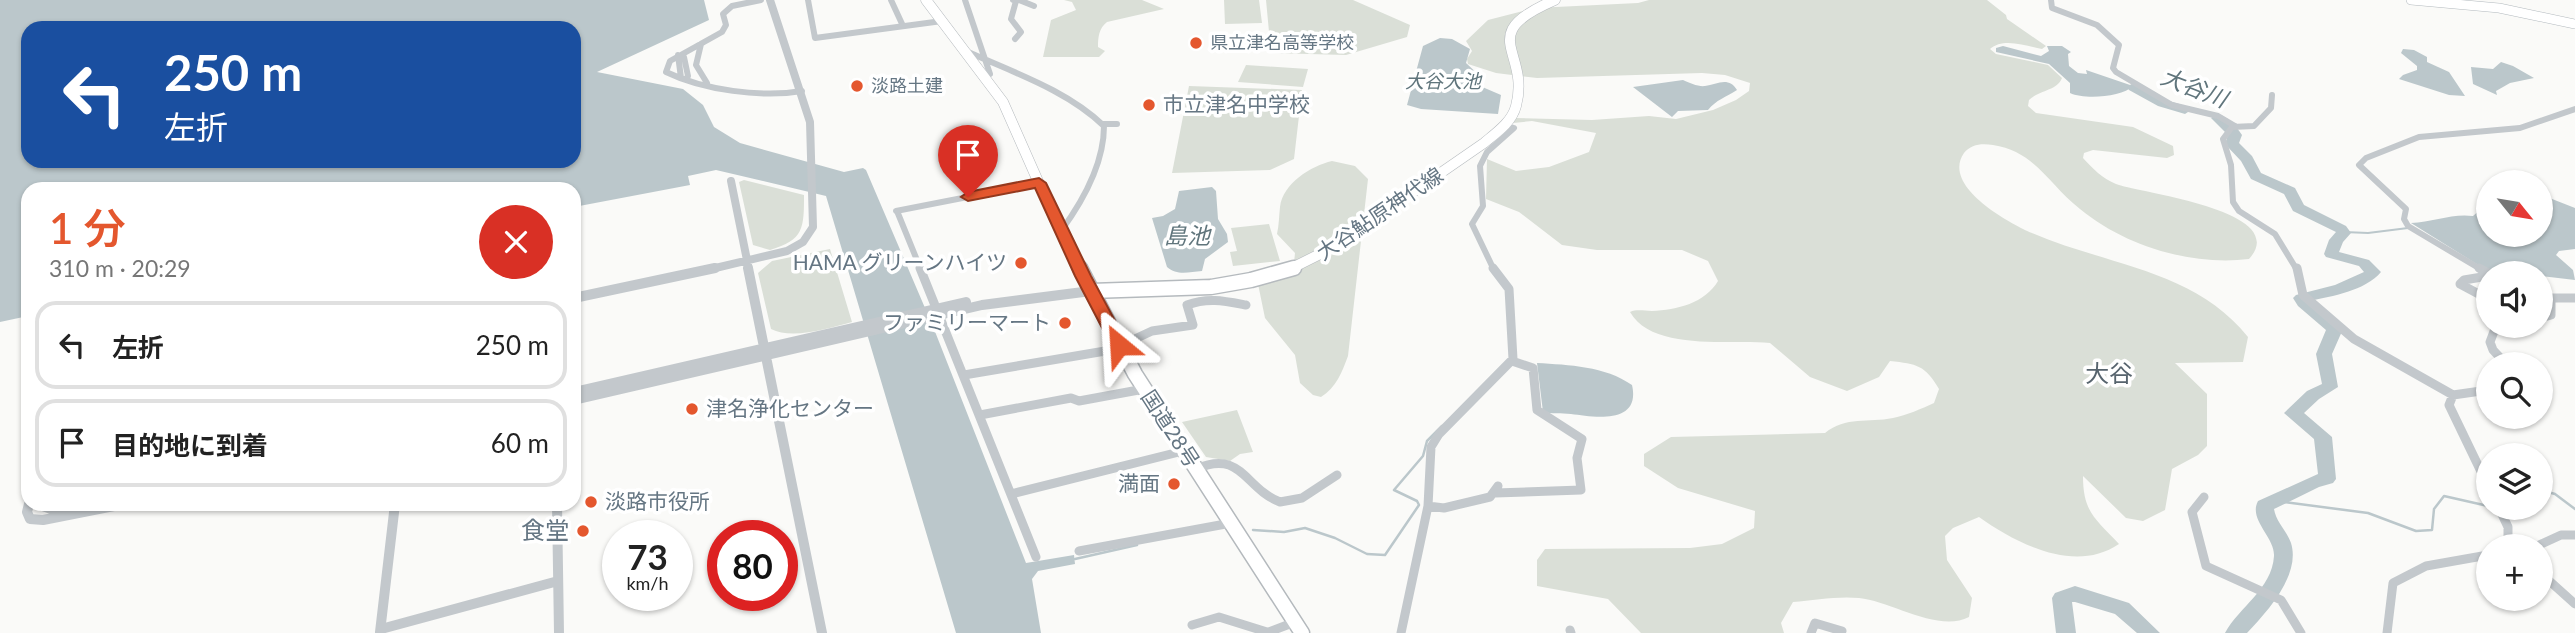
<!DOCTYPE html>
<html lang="ja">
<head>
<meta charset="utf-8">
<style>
  body { margin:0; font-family:Lato,"Noto Sans JP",sans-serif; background:#f6f6f6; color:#222; height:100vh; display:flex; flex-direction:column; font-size:26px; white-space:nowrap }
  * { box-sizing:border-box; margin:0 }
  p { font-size:23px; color:#767676 }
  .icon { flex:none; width:38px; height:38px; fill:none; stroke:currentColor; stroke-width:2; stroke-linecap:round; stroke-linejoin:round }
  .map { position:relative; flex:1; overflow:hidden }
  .side { position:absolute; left:21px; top:182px; width:560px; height:329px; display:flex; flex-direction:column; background:#fff; border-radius:21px; box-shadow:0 2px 5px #0004 }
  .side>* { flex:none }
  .hud { position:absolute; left:21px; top:21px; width:560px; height:147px; border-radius:21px; box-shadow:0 2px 5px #0004; background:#1a4fa0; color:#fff; overflow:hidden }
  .needle { width:46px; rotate:120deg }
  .tools { position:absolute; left:2476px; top:170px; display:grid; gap:14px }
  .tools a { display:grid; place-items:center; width:77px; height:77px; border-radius:50%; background:#fff; box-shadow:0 2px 5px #0004; font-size:35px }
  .speed { position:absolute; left:602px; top:520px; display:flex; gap:14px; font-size:35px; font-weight:700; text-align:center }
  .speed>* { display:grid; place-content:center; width:91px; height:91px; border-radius:50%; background:#fff; box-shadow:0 2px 5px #0004; line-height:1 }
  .speed small { font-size:18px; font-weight:400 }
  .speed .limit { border:10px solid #d22; background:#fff; color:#111 }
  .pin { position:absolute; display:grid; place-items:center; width:60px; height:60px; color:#fff; margin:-72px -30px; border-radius:50% 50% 50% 0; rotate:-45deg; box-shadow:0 0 7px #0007 }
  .pin .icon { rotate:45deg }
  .me { position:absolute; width:77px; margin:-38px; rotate:333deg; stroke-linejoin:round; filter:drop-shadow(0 0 5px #0008) }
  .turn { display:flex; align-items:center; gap:24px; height:147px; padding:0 28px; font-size:32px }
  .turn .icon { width:91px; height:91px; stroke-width:2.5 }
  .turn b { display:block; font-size:49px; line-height:60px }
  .round { display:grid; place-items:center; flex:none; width:74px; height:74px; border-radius:37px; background:#f6f6f6 }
  .overview { display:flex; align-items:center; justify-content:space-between; height:119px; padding:0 28px }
  h1 { font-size:42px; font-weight:600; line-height:52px; color:#e4572e }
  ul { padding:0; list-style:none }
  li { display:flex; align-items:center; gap:21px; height:88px; margin:0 14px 10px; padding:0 14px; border:4px solid #e0e0e0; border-radius:21px }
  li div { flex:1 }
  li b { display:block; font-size:26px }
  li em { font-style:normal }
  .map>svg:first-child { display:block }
</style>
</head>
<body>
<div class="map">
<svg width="2575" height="633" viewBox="0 0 2575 633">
  <rect width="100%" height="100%" fill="#fafaf8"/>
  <!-- green -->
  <path fill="#dadfd7" d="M1064,0H1142L1164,9L1107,22C1099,28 1098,37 1098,47L1105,51L1099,57H1043L1051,20L1076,10L1072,2Z
    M1224,0H1259L1262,23L1225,24Z
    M1266,0H1353L1410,25L1407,37L1346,55L1271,53Z
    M1649,0H1987L2006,15L2007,19L2046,46L2042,49C2027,46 2003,37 1990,49L1996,54L2048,65L2062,78C2057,91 2039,90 2029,100L2028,106L2036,113L2133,127L2173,146L2174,155L2167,158L2093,150L2084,153L2083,158C2092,168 2103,179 2116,184C2139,193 2293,210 2249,259C2191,266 2125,246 2080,209C2049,185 2035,151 1993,145C1982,143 1971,144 1964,153C1941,186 2009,223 2032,233C2106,265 2195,270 2248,337L2243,362L2175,363L2207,394V446L2198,455L2172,469L2165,510L2143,521L2126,518L2083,476C2083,513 2096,519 2119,544C2075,574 2017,544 1979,517L1953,528L1945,536L1947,560L1972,598L1969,617C1938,633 1891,601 1859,598C1838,596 1814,600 1793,602L1781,623L1784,633H1641L1608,599L1537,586V560L1545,549L1690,548L1722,544L1754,528L1755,511L1678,488L1644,466V454L1671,437L1825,433C1846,416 1868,423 1893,418C1907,415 1921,409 1934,403L1939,389C1925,365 1917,364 1890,361L1879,377L1847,391L1810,377L1770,343C1731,339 1653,352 1630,312C1637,309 1644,311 1652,311C1677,310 1705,303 1718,281L1708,261L1682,250H1597L1562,245L1519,212L1486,199L1487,159L1516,171L1549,167L1589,152L1596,133L1532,121L1513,123L1516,118L1592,120L1649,116L1676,119L1713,110L1736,100L1749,91L1750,83L1725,75L1702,73L1537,78L1496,73L1468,64L1467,59L1472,51L1466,41L1488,20L1535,8L1638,3Z
    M1246,65L1308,69L1303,87L1238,82Z
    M1189,86L1302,90L1294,159L1270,170L1172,173Z
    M1332,161L1355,166L1368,179L1348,356C1342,372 1336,388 1321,397L1313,395L1300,383L1295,355L1265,318L1258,284L1294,263L1295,253L1277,234C1279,225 1279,216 1280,207C1283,183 1311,166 1332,161Z
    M744,180L804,195C804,228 804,240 770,250L753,245L739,182Z
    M1269,224L1280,261L1233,266L1230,252L1237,251L1231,228Z
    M830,249L852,322C830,328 792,340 771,329L758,273L772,261Z
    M1237,410L1253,452L1240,454L1230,461L1206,457L1182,422Z"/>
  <!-- water -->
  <path fill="#bbc7cb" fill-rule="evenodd" d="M0,0H704L709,20L597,72L683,89L703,105L714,127L740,143L844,172L863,168L866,170L934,329L1026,563L1074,555L1075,564L1038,571L1032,579L1041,633H956L826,196L716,170L688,176L690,185L574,207V189H28V316L0,322ZM28,28H574V161H28Z
    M1440,38L1452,39L1470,49L1466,63L1481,77L1480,86L1501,95L1498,114L1421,109L1407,105L1423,46Z
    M2003,46L2041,56L2049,51L2047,46H2062L2071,52L2068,54L2069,66L2078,73L2087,74L2086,70L2133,86C2122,97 2085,100 2070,93V83L2049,64L1996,52V48Z
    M2403,49L2414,50L2427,57V62L2449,72L2465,96L2449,95L2399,79L2403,75L2417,70V66L2401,53Z
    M2501,62L2513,66L2534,78L2510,83L2496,91L2497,95L2473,84L2471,67L2493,69Z
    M1683,80C1689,83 1699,87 1705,86C1717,84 1729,76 1737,90C1726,97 1716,100 1708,110L1678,111L1672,117L1633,87Z
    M1212,187L1216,191L1218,219L1227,234L1228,242L1205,259L1202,271C1189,272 1177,276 1167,267L1152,218L1163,216L1175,209L1179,191Z
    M2547,197L2575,208V249L2559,251L2556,255L2573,270L2575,280L2541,276V273H2491L2411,223C2433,222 2453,213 2473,216L2488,203V234H2541V198Z
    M1537,363C1569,365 1605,366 1632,385C1641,425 1594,417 1571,414C1561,413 1552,414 1543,412Z"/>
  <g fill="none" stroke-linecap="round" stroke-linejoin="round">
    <!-- stream-far1 -->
    <path stroke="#bbc7cb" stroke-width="2" d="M2344,232L2368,233L2408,228"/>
    <!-- stream -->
    <path stroke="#bbc7cb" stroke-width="2.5" d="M2541,490L2555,494L2575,509
      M2276,501L2368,513L2416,531L2432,530L2434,509L2444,496L2488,506
      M1253,530L1284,532L1305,528L1335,538L1367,554L1385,555L1419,505L1417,501L1394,490L1423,456L1427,441L1442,426
      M1075,559L1137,545"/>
    <!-- river -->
    <path fill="#bbc7cb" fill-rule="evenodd" d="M2133,83L2166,100L2189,107L2191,110L2185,114L2158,106L2129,90L2127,87Z
      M2217,114C2229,117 2235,125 2242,135L2239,143L2252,156L2261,173L2295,188L2304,205L2346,226L2351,233L2343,242L2339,252L2369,260L2381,272C2365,291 2332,296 2310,301L2343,329L2332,354L2338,387L2319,399L2304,413L2332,437L2336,479L2333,483L2319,487L2274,509C2276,522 2287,531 2291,543C2301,575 2267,612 2247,633H2225C2239,607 2272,589 2274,556C2275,537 2248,520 2258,501L2318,474L2314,439L2284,413L2307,391L2322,384L2316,354L2326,330L2298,306L2293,298L2296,295L2335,285L2364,272L2359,266L2326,257L2324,254L2329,240L2336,232L2293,211L2284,194L2251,179L2241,161L2225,144L2228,135L2211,118Z
      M2075,586L2129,603L2160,633H2137L2115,614L2075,602H2072L2076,633H2056L2052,598L2055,593Z"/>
    <!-- secondary casing -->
    <g stroke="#b3babf" stroke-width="10">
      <path id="secondary" d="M2411,0L2499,8L2575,24"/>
    </g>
    <!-- primary-far1 casing -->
    <g stroke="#b5babe" stroke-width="11">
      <path id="primary-far1" d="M1288,270L1332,248L1484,143C1496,133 1512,122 1516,106C1531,50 1473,35 1555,0"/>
    </g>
    <!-- primary casing -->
    <g stroke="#b5babe" stroke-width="17">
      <path id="primary" d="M1091,291L1211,287L1251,280L1294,268"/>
    </g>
    <!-- trunk-far1 casing -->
    <g stroke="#b4b9bd" stroke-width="11">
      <path id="trunk-far1" d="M926,0L1003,102L1056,222L1081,270"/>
    </g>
    <!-- trunk casing -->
    <g stroke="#b4b9bd" stroke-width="17">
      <path id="trunk" d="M1080,268L1135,374L1302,633"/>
    </g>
    <!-- minor-far1 -->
    <path stroke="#c3c8cc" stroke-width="6" d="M761,0L732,6L723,14L726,25L722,32L670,61L666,72C703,90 762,98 802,91
      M808,0L815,38L942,21
      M891,0L903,26
      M965,0L990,74L984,77
      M1013,0L1016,1L1011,19L1021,32L1015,39
      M1019,0L1034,6
      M2051,0L2052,8L2097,25L2119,45L2113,68L2116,72L2172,105L2218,116L2235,126
      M701,44L696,65L707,83
      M966,51C1012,72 1067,90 1104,126C1104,164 1083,201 1061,231
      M678,55L684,57L688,76L686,79
      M678,55L681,78
      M2272,95L2271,108L2254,126L2232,127L2223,139L2231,165L2233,202L2239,211L2275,234L2297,270
      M1103,124H1117
      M896,211L1039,183
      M897,211L921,270
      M1494,270L1472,224L1483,206L1480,166L1487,152L1514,128L1504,125
      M2482,270L2408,226L2404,219L2406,209L2359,165L2366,158L2419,137L2520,128L2575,109"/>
    <!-- minor -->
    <path stroke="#c3c8cc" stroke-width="9" d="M920,268L1036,557
      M2297,268L2303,295L2354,339L2453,395L2488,390
      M2479,268L2488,273
      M2488,276L2464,280L2460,284L2488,299
      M2541,318L2551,315V298H2575
      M2496,326L2490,342L2493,350L2506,364
      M964,375L1111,350L1152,331L1193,325L1187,305C1208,297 1225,301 1246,305
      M2453,395L2449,405L2488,486
      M980,415L1071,398L1079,401L1144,389
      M1196,469C1242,449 1244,488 1280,502L1302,498L1337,475
      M1495,493L1581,490L1577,458L1582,439L1537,410L1533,368L1512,361
      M1011,494L1183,451
      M2204,497L2192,512L2206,566L2281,600L2301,633
      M1428,506L1444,508L1490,497L1498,486
      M2499,508L2508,527V546
      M2537,546L2561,535H2575
      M1079,551L1231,523
      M2541,569L2545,577L2575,604
      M1192,625L1219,617L1267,632
      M1570,630L1571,633
      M1266,633L1295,622
      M1401,633L1428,506L1431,447L1439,434L1513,359L1509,289L1493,268
      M1811,633L1815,623L1842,631
      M2387,633L2393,583L2426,566L2488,555"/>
    <!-- tertiary-far1 -->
    <path stroke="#c3c8cc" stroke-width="8" d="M731,181L749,270
      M707,270L787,251L803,242L813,227L810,122L770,0"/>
    <!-- tertiary -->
    <path stroke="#c3c8cc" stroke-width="10" d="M748,268L822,633
      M574,298L715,268
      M574,392L966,302
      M574,400L982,305L1091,291
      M29,504L27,512L30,519L43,520L124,504
      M37,504L54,510L89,504
      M557,504L559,633
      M381,629L558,581
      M380,632L395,504"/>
    <!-- secondary -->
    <use href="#secondary" stroke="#fff" stroke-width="9"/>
    <!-- primary-far1 -->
    <use href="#primary-far1" stroke="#fff" stroke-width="10"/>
    <!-- primary -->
    <use href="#primary" stroke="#fff" stroke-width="14"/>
    <!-- trunk-far1 -->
    <use href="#trunk-far1" stroke="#fff" stroke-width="10"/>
    <!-- trunk -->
    <use href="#trunk" stroke="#fff" stroke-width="14"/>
  </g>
  <!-- route -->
  <path fill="#e4572e" stroke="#94391e" stroke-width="2" d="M1039,178L1046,183L1091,276L1128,345L1125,348L1119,350L1111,345L1075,276L1035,188L968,201L961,197L968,192Z"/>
  <!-- markers -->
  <g fill="#e4572e" stroke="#fff" stroke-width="2.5">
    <circle cx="1196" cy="43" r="7"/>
    <circle cx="857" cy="86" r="7"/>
    <circle cx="1149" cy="105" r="7"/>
    <circle cx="1021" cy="263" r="7"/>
    <circle cx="1065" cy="323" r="7"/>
    <circle cx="692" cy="409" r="7"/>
    <circle cx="1174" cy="484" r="7"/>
    <circle cx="591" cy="502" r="7"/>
    <circle cx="583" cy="531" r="7"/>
  </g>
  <g text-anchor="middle" stroke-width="7" stroke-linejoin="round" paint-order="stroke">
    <!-- far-poi labels -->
    <g font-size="18" fill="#657683" stroke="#fff" text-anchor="start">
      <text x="1210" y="49">県立津名高等学校</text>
      <text x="871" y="92">淡路土建</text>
    </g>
    <!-- far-water labels -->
    <g font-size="19" font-style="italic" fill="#60757c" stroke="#fff">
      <text x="1443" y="88">大谷大池</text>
    </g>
    <!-- poi labels -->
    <g font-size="21" fill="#657683" stroke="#fff" text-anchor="start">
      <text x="1163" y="112">市立津名中学校</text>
      <text x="1007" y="270" text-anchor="end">HAMA グリーンハイツ</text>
      <text x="1051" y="330" text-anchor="end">ファミリーマート</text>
      <text x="706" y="416">津名浄化センター</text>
      <text x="1160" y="491" text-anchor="end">満面</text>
      <text x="605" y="509">淡路市役所</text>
    </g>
    <!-- street labels -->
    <g font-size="21" fill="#657683" stroke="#fff">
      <text transform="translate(1380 214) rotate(-34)" y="7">大谷鮎原神代線</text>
      <text transform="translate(1170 429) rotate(57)" y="7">国道28号</text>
    </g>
    <!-- water labels -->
    <g font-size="23" font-style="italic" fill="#60757c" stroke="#fff">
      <text transform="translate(2194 88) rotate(21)" y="8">大谷川</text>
      <text x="1187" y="244">島池</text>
    </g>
    <!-- quarter labels -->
    <g font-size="24" fill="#57646e" stroke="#fff">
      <text x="2109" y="382">大谷</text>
    </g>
    <!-- near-poi labels -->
    <g font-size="24" fill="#657683" stroke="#fff" text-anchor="end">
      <text x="569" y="539">食堂</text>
    </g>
  </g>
</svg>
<div class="tools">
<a><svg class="needle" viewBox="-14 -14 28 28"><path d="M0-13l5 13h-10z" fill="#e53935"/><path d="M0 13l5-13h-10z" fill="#767676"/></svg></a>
<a><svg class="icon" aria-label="sound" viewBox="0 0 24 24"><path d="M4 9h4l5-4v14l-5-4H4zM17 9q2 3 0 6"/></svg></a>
<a><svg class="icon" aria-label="search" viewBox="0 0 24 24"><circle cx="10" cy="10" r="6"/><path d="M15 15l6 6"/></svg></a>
<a><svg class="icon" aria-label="layers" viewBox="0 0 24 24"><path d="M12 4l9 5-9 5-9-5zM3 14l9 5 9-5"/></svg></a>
<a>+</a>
</div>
<div class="speed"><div>73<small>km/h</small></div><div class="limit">80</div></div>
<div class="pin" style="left:968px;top:197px;background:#d93025"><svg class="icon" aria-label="arrive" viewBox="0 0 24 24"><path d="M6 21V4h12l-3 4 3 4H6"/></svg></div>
<svg class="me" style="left:1119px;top:345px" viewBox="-20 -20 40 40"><path d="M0-17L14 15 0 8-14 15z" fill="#e4572e" stroke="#fff" stroke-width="4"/></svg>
<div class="hud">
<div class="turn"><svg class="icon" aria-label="left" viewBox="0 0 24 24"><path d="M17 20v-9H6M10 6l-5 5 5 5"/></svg><div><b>250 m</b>左折</div></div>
</div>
<section class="side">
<div class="overview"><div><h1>1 分</h1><p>310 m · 20:29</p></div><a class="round" style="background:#d93025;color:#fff"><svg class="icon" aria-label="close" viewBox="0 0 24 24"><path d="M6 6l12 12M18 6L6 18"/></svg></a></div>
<ul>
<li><svg class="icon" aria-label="left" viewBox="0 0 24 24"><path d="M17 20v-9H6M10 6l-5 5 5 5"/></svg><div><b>左折</b></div><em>250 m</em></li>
<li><svg class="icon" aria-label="arrive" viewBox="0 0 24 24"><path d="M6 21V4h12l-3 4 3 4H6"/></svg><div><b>目的地に到着</b></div><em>60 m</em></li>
</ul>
</section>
</div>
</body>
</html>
